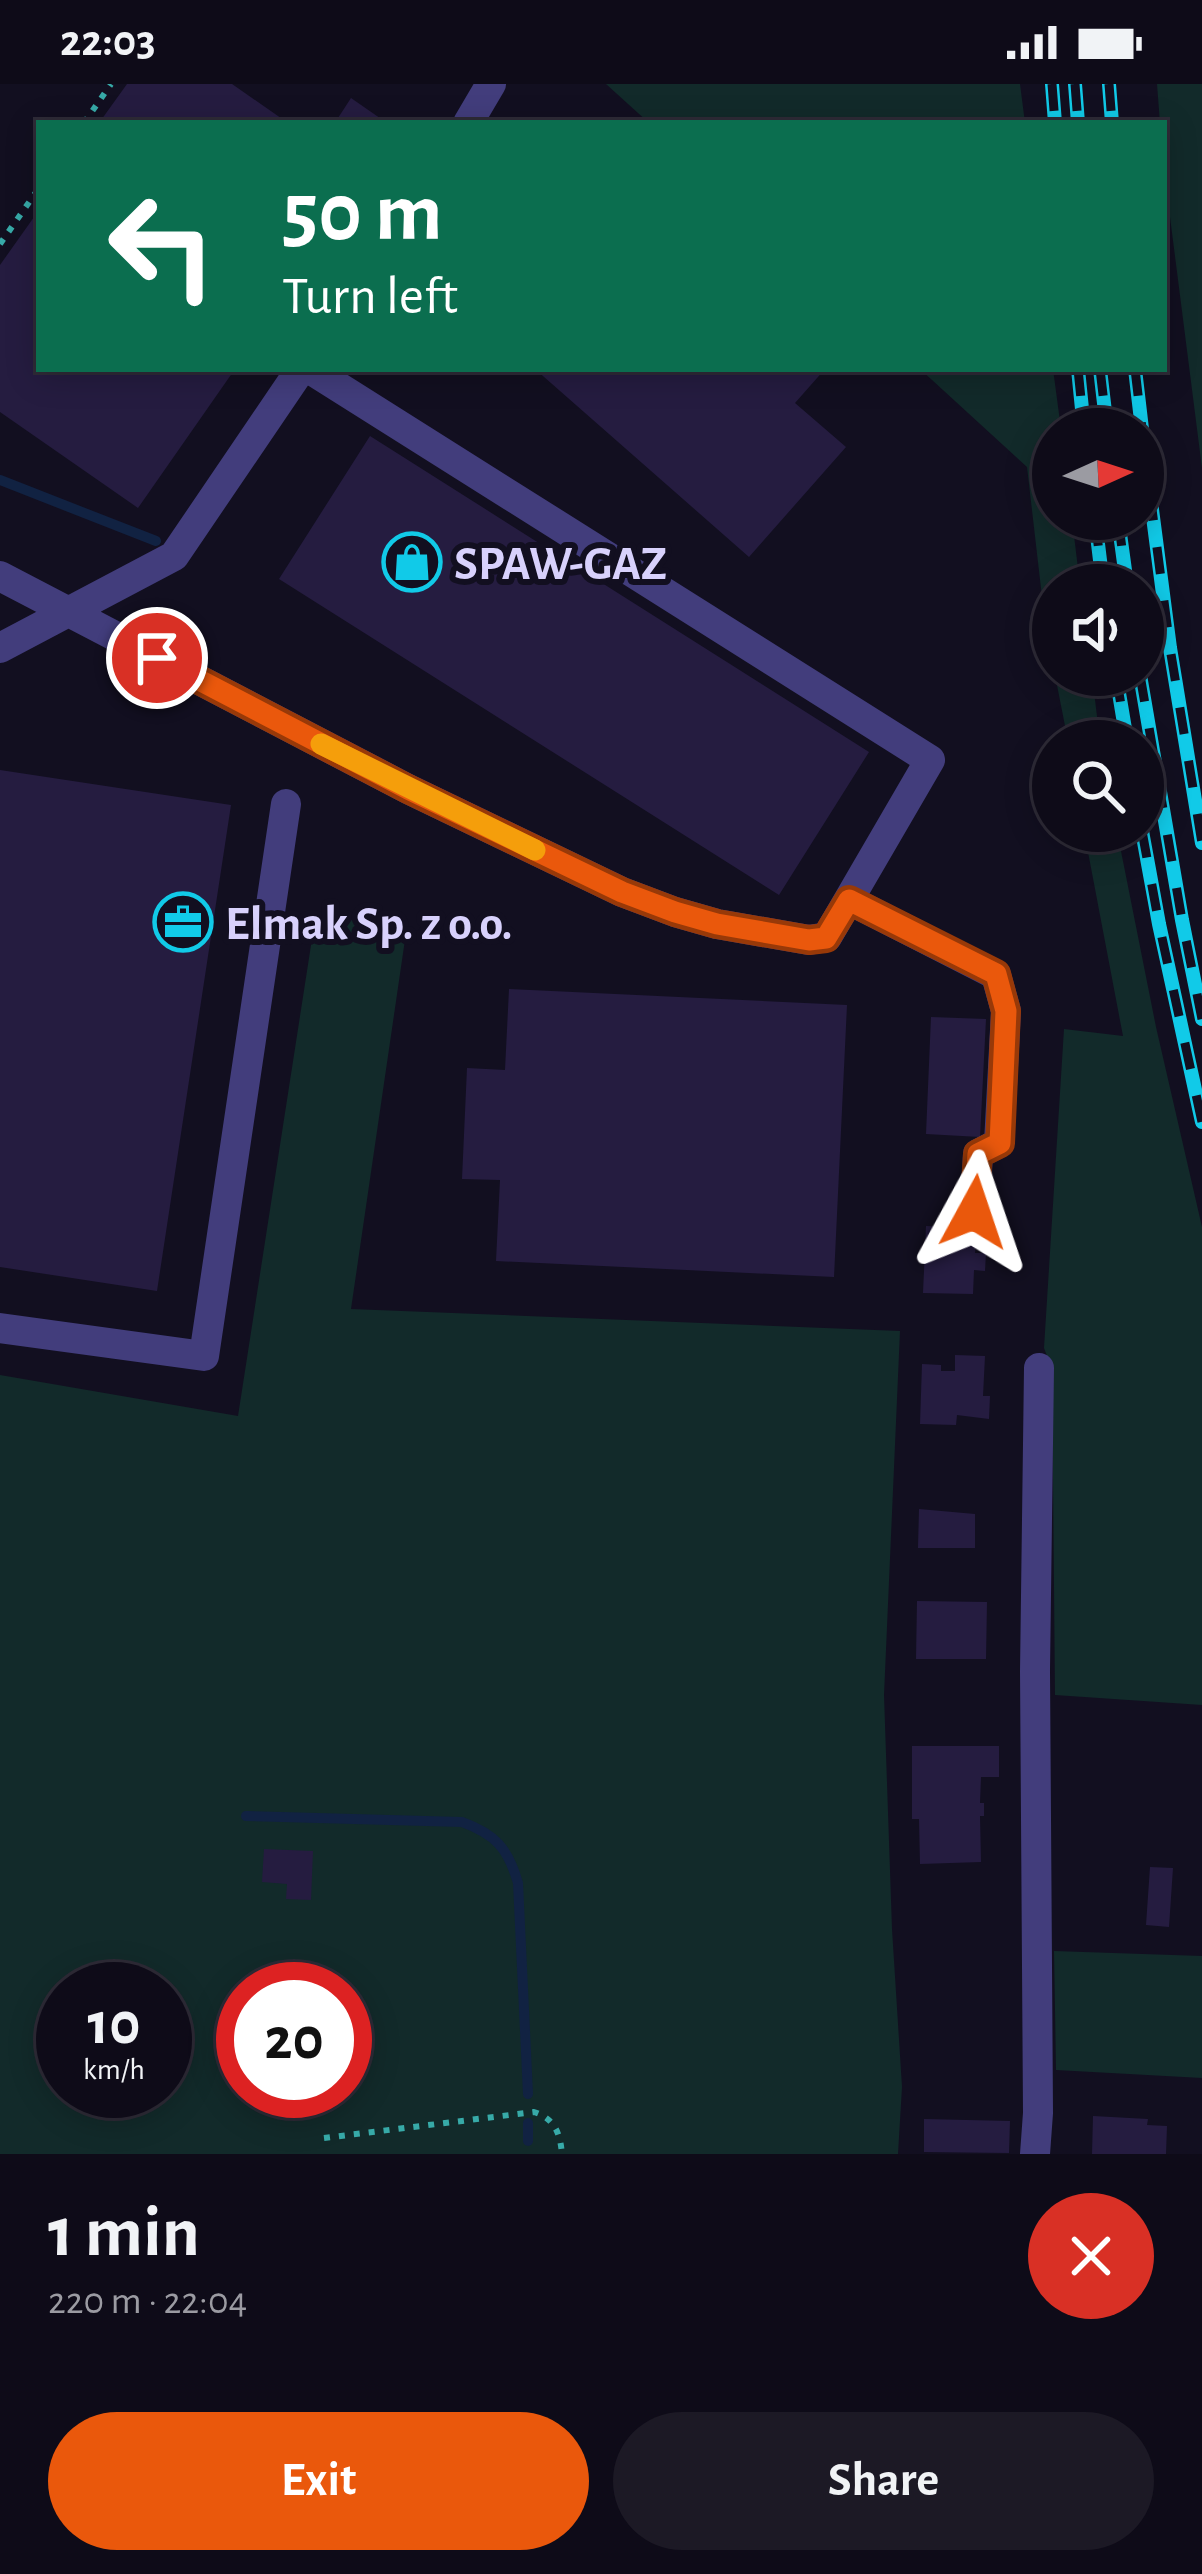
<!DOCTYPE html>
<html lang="en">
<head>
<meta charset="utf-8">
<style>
  body { margin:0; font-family:"Alegreya Sans",sans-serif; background:#1c1925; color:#f1f3f6; height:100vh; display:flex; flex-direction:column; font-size:45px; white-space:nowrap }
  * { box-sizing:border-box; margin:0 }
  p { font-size:39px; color:#9b9ba2 }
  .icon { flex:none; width:66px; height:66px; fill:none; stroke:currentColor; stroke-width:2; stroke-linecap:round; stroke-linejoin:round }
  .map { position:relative; height:2070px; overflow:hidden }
  .sheet { display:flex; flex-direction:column; background:#0e0b18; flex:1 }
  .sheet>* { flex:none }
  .banner { position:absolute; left:36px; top:36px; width:1131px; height:252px; border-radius:0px; box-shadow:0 6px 30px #0003,0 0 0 3px #2e2b37; background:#0b6e4f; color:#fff; overflow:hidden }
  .needle { width:78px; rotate:87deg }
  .tools { position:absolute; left:1032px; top:324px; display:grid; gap:24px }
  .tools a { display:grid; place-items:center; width:132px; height:132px; border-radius:50%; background:#0e0b18; box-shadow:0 6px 30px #0003,0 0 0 3px #2e2b37; font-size:60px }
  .speed { position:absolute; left:36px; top:1878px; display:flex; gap:24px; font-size:60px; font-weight:700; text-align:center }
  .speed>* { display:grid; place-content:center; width:156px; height:156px; border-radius:50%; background:#0e0b18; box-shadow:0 6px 30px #0003,0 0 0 3px #2e2b37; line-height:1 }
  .speed small { font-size:30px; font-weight:400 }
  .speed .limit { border:18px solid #d22; background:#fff; color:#111 }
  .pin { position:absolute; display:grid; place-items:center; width:102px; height:102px; color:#fff; margin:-51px; border:6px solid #fff; border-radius:50%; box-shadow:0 3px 12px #0007 }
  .me { position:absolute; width:132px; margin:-66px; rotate:5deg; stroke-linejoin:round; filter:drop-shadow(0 0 9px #0008) }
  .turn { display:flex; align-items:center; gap:42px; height:252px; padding:0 48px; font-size:54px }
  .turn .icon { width:156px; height:156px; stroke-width:2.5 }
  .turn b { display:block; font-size:84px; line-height:102px }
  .round { display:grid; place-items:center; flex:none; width:126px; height:126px; border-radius:63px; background:#1c1925 }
  .overview { display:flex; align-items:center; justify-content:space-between; height:204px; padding:0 48px }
  h1 { font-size:72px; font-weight:700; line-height:90px }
  .button { display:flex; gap:24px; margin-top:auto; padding:24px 48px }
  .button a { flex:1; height:138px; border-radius:72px; background:#ea580c; color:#fff; font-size:48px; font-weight:700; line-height:138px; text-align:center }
  .button a+a { background:#1c1925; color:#f1f3f6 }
  .status { display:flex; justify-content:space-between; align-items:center; height:84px; padding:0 60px; background:#0e0b18; direction:ltr }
  .status svg { height:33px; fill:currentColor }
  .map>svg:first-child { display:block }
</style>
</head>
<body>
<div class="status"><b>22:03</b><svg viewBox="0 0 49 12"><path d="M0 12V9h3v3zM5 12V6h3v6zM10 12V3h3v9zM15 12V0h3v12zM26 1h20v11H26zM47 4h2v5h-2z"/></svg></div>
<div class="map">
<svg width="1202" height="2070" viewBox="0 0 1202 2070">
  <rect width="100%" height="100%" fill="#120f20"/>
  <!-- green -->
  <path fill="#122a2a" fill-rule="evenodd" d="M606,0H1020L1025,39H649Z
    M1157,0H1202V384L1164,86V39H1160Z
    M920,285H1053L1061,345H1053V435H1072L1080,501H1053V579L1044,530L1027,383Z
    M1055,591H1092L1100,657H1068Z
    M1084,747H1117L1156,943L1202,1143V1621L1055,1611L1052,1285L1044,1264L1064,945L1123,952Z
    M316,829L407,842L351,1225L900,1247L884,1611L892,1845L902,2003L898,2070H0V1291L238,1332ZM63,1905H165V2007H63ZM243,1905H345V2007H243Z
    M1054,1867L1202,1872V1994L1056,1986Z"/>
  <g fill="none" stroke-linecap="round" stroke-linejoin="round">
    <!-- stream -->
    <path stroke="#112242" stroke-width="10" d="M0,396L156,457
      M246,1732L462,1738C495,1750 508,1764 518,1799L528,2010
      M528,2039V2057"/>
  </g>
  <!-- building -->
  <path fill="#251c40" d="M127,0H232L288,39H99Z
    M351,14L387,39H346L338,34Z
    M39,126V285H235L138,424L0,328V181Z
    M535,285H825L795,319L846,363L749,473Z
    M370,352L869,668L779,811L279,495Z
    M0,686L231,721L157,1207L0,1183Z
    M509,905L847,921L834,1193L496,1177L500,1096L462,1095L467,984L505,986Z
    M931,933L986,935L980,1053L926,1050Z
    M926,1142L977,1144L975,1169H986L985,1187L974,1186L973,1210L923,1209Z
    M955,1271L985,1272L983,1312H990L989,1335L957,1331L956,1341L920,1340L922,1280L941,1281V1287H955Z
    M919,1425L975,1430V1464H918Z
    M917,1517L987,1518L986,1575H916Z
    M912,1662H999V1693H981L980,1719H984V1732H980L981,1778L920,1780L919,1735H912Z
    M264,1765L313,1767L311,1816L286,1815L287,1800L262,1798Z
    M1150,1783L1173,1784L1169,1843L1146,1841Z
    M1093,2032L1148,2035L1147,2041L1167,2042L1166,2070H1092Z
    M924,2035L1010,2037L1009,2069L924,2068Z"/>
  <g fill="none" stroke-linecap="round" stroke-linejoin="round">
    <!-- path -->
    <path stroke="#37aaa8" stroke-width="6" stroke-dasharray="6 9" stroke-linecap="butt" d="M84,39L111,0
      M0,160L39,104
      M324,2054L534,2028C555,2035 560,2049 562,2070"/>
    <!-- minor -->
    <path stroke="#423d7c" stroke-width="30" d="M468,39L491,0
      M0,492L408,705L622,808L675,828L717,840L809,856L827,853L930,676L310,285
      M0,564L174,472L301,285
      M849,816L996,891L1006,927L999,1059L978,1070L975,1128
      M0,1244L204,1272L286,720
      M1035,2070L1038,2029L1035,1587L1039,1284"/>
    <!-- rail casing -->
    <g stroke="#11cae8" stroke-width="14">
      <path id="rail" d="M1052,0L1055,39
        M1075,0L1078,39
        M1109,0L1112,39
        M1078,285L1084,345
        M1100,285L1107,345
        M1135,285L1142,345
        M1143,356L1170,564L1202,759
        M1095,435L1103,501
        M1118,435L1127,501
        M1116,591L1127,657
        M1140,591L1182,836L1202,935
        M1142,747L1159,840L1202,1038"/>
    </g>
    <!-- rail -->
    <use href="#rail" stroke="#120f20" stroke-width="9" stroke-dasharray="27" stroke-linecap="butt"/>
  </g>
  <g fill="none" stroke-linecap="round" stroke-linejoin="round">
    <!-- route casing -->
    <g stroke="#983908" stroke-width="30">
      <path id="route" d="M157,574L408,705L622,808L675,828L717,840L809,856L826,854L849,816L996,890L1006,927L1000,1059L978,1070L974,1128"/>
    </g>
    <!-- route -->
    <use href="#route" stroke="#ea580c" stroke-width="21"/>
    <!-- slow -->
    <path stroke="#f59e0b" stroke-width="21" d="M321,660L535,766"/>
  </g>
  <!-- icons -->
  <defs>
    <g id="shop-ring" transform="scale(3)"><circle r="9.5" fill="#120f20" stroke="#11cae8" stroke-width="1.5"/><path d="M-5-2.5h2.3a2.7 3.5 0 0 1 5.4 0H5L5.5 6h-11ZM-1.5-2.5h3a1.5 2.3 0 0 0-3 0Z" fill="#11cae8"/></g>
    <g id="office-ring" transform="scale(3)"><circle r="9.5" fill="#120f20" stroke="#11cae8" stroke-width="1.5"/><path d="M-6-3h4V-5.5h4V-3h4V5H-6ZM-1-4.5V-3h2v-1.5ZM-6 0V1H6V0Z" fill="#11cae8"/></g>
  </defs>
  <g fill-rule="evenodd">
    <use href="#shop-ring" x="412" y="478"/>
    <use href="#office-ring" x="183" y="838"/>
  </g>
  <g text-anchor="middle" stroke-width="12" stroke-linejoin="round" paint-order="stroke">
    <!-- poi labels -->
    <g font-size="48" font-weight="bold" fill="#d8d1fc" stroke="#120f20" text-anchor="start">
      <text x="454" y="495">SPAW-GAZ</text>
      <text x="225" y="855">Elmak Sp. z o.o.</text>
    </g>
  </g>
</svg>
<div class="tools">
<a><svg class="needle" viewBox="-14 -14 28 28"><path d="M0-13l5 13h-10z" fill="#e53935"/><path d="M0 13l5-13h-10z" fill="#9b9ba2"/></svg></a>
<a><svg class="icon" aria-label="sound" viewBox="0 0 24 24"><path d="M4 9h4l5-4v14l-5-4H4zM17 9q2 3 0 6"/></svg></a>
<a><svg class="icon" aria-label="search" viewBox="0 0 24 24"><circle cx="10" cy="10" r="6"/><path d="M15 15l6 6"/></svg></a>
</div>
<div class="speed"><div>10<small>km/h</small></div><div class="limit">20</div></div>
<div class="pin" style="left:157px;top:574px;background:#d93025"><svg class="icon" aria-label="arrive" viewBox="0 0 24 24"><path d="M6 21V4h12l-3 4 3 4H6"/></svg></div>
<svg class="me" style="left:974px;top:1128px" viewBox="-20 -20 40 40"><path d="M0-17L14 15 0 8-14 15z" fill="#ea580c" stroke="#fff" stroke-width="4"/></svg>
<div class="banner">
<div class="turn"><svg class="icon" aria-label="left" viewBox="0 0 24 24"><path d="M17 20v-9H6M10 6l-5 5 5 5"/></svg><div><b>50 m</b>Turn left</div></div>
</div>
</div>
<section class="sheet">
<div class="overview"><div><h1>1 min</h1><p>220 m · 22:04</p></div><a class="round" style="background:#d93025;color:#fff"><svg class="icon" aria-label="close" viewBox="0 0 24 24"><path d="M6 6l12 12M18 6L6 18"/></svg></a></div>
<div class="button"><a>Exit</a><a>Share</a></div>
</section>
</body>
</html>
